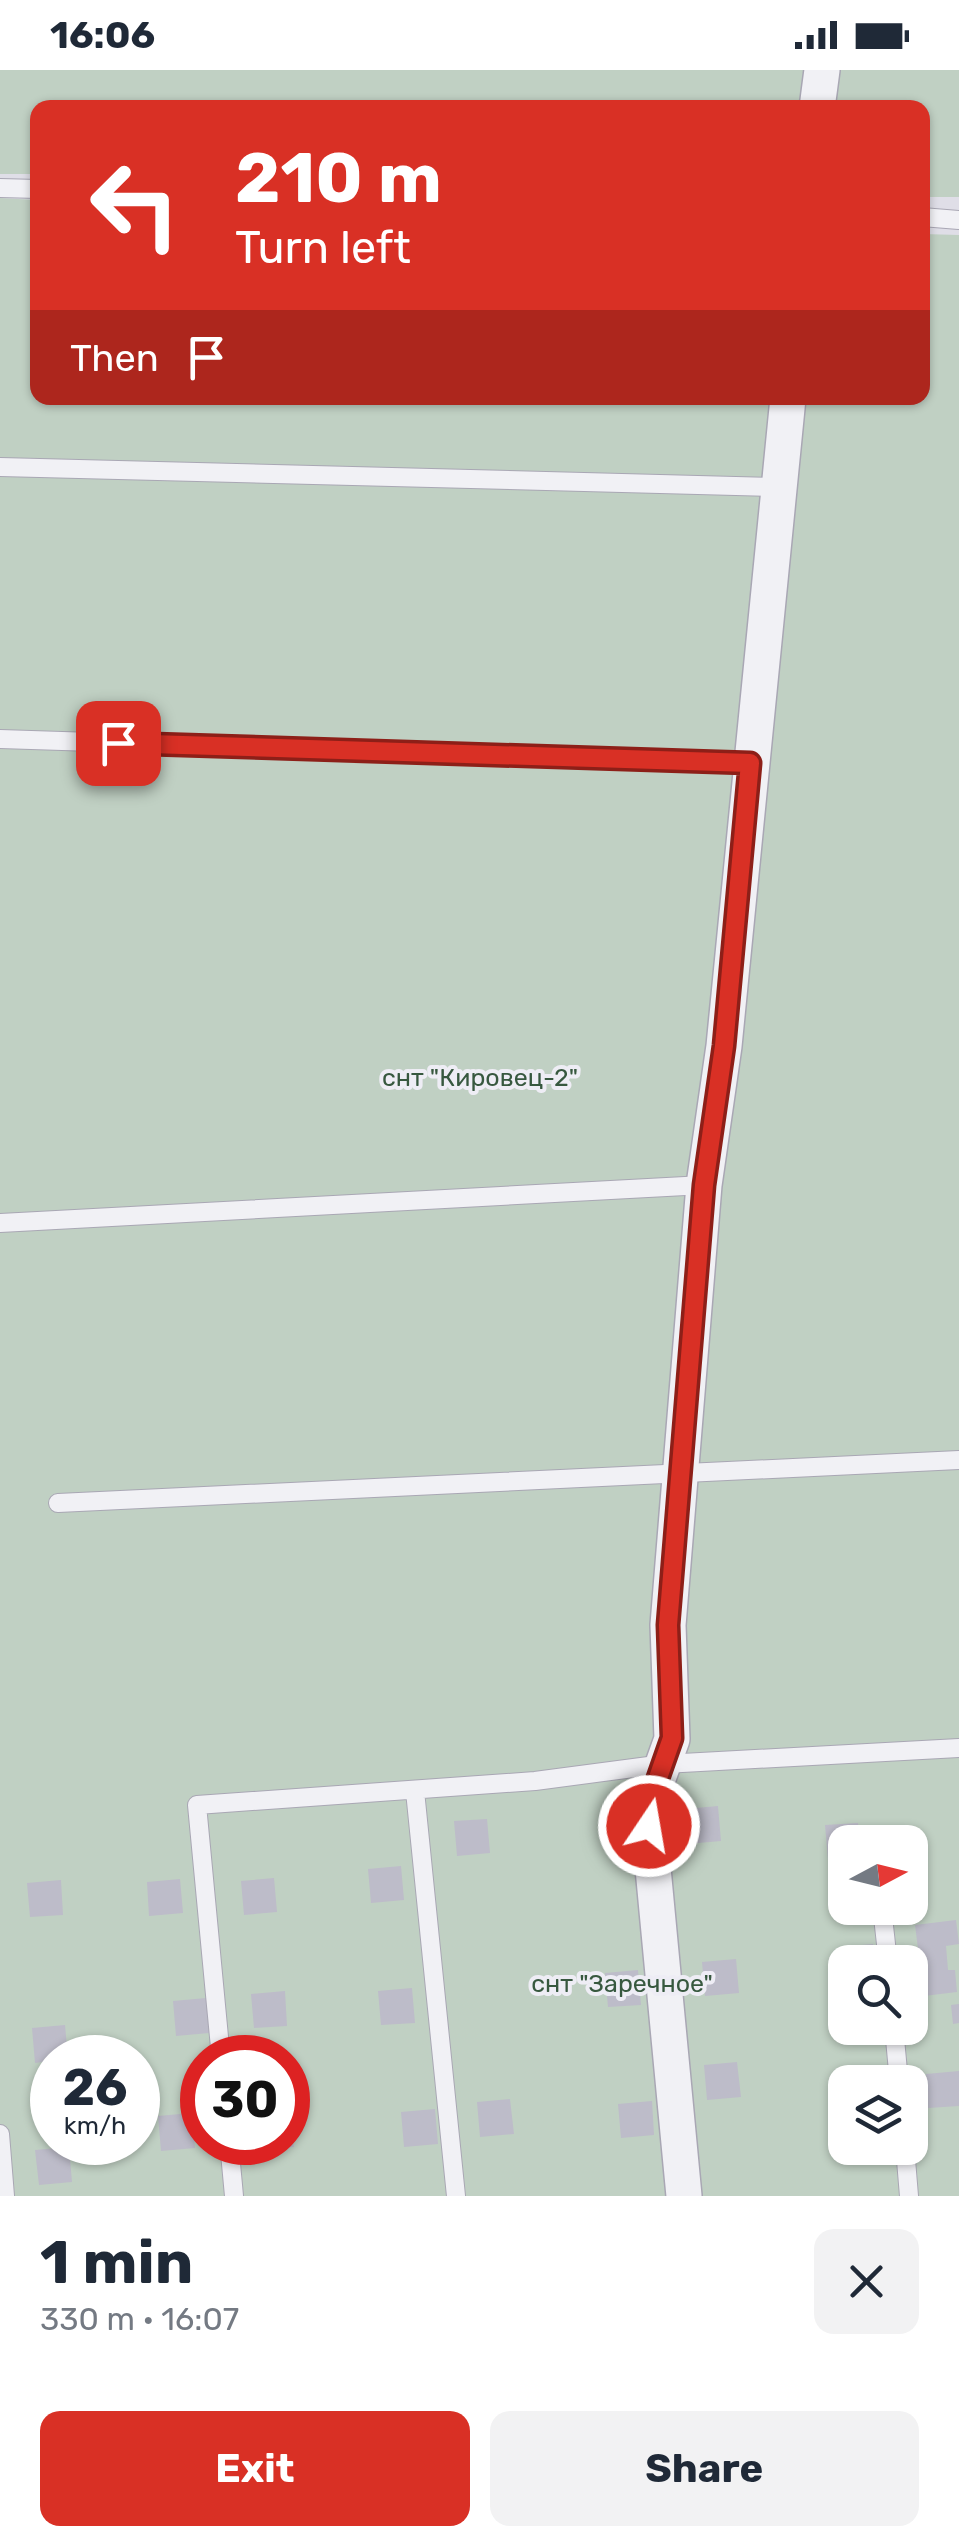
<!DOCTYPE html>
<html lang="en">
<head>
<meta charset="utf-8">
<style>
  body { margin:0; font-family:Rubik,sans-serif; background:#f2f2f3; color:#1f2937; height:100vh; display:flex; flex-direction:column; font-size:38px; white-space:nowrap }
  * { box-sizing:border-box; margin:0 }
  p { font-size:32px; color:#747a83 }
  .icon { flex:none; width:55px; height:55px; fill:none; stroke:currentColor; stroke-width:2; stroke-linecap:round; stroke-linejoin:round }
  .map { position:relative; height:2126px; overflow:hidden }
  .side { display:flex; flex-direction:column; background:#fff; flex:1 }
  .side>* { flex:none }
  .banner { position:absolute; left:30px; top:30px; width:900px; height:305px; border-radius:20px; box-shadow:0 2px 8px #0004; background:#d93025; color:#fff; overflow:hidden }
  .needle { width:65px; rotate:83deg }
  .tools { position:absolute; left:828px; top:1755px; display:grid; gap:20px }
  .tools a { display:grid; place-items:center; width:100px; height:100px; border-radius:20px; background:#fff; box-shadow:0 2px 8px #0004; font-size:50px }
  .speed { position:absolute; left:30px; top:1965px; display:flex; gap:20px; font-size:50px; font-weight:700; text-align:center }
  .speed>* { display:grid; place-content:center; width:130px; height:130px; border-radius:50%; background:#fff; box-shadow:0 2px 8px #0004; line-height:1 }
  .speed small { font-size:25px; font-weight:400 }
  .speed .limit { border:15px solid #d22; background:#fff; color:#111 }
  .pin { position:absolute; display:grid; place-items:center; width:85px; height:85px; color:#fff; margin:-42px; border-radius:20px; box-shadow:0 5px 15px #0006 }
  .me { position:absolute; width:110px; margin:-55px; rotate:12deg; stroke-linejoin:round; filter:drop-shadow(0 0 8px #0008) }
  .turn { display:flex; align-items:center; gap:35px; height:210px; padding:0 40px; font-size:45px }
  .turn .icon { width:130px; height:130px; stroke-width:2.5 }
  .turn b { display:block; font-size:70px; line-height:85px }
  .then { display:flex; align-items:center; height:95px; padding:0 40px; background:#0003; gap:20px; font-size:38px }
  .round { display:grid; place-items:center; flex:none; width:105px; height:105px; border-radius:20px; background:#f2f2f3 }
  .summary { display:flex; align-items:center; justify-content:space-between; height:170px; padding:0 40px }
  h1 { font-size:60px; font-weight:700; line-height:75px }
  .cta { display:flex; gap:20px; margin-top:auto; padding:20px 40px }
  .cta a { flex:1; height:115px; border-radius:20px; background:#d93025; color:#fff; font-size:40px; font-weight:700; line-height:115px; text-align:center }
  .cta a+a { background:#f2f2f3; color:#1f2937 }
  .status { display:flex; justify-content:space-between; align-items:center; height:70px; padding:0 50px; background:#fff; direction:ltr }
  .status svg { height:28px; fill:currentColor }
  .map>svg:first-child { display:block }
</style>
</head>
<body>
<div class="status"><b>16:06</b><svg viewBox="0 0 49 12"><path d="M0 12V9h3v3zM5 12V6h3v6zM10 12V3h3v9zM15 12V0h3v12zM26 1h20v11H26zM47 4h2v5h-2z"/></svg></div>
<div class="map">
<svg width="959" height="2126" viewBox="0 0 959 2126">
  <rect width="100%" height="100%" fill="#dfdee7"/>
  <!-- green -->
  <path fill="#c0d0c3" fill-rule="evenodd" d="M0,0H959V127H923L922,38H38L37,104H0Z
    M0,128L37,130L38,328H922L923,164L959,165V2126H0ZM845,1772H910V1838H845ZM845,1892H910V1958H845ZM52,1988H138V2072H52ZM202,1988H288V2072H202ZM845,2012H910V2078H845Z"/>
  <!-- building -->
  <path fill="#bdbcc9" d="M639,1732L642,1766L608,1769L605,1735Z
    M718,1736L721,1771L687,1774L685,1739Z
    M487,1749L490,1783L457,1786L454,1751Z
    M858,1753L860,1772H845V1788L828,1790L825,1755Z
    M401,1796L404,1830L371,1833L368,1799Z
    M274,1808L277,1842L244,1845L241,1811Z
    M180,1809L183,1843L149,1846L147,1812Z
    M61,1810L63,1845L30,1847L27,1813Z
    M956,1850L959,1874L946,1876L948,1900H955L957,1922L924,1926L915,1855Z
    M873,1874L874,1892H845L842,1911L840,1877Z
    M736,1889L739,1923L705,1926L702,1892Z
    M638,1900L641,1935L608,1937L605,1903Z
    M412,1918L415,1953L381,1955L378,1921Z
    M285,1921L287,1956L254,1958L251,1924Z
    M206,1928L209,1963L176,1966L173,1931Z
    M959,1934V1953L953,1954L951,1935Z
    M65,1955L68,1988L35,1993L32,1958Z
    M737,1992L741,2027L707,2030L704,1995Z
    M959,2001V2036L928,2038L926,2004Z
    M510,2029L514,2064L480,2067L477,2032Z
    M652,2031L654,2065L621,2068L618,2034Z
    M288,2037L294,2077L260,2079L259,2072H288Z
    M435,2039L438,2074L404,2077L401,2042Z
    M192,2043L195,2078L161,2081L158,2046Z
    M69,2077L72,2112L39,2115L35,2080Z"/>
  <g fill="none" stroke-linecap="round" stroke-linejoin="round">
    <!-- lane casing -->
    <g stroke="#a9a7b4" stroke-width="20">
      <path id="lane" d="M0,118L38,119
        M922,147L959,150
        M0,397L778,417
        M0,669L750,693
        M0,1153L704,1115
        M58,1433L959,1390
        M415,1721L456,2126
        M882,1838L888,1892
        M894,1958L899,2012
        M221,1988L197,1735L535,1711L664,1694L959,1678
        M0,2064L5,2126
        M229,2072L234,2126
        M905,2078L909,2126"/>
    </g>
    <!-- street casing -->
    <g stroke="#a9a7b4" stroke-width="38">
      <path id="street" d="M817,38L822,0
        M684,2126L649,1756L652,1725L672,1669L668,1555L704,1115L724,976L788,328"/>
    </g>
    <!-- lane -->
    <use href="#lane" stroke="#f1f1f5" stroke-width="18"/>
    <!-- street -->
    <use href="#street" stroke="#f1f1f5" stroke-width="35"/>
  </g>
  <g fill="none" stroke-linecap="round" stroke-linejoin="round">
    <!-- route casing -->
    <g stroke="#8d1f18" stroke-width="25">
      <path id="route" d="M118,673L750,693L724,976L704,1115L668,1555L672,1668L652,1725L649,1756"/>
    </g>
    <!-- route -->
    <use href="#route" stroke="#d93025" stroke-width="18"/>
  </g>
  <g text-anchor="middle" stroke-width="8" stroke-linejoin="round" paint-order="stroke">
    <!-- park labels -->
    <g font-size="25" fill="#37583f" stroke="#eeedf5">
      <text x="480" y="1016">снт "Кировец-2"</text>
      <text x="622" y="1922">снт "Заречное"</text>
    </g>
  </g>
</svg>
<div class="tools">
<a><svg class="needle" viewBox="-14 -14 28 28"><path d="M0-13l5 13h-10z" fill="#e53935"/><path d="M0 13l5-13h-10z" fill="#747a83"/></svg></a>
<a><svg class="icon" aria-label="search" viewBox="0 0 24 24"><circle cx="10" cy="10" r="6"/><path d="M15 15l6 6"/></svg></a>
<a><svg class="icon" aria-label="layers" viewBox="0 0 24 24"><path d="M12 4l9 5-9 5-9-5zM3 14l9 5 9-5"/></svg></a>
</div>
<div class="speed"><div>26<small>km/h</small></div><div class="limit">30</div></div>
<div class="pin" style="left:118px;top:673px;background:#d93025"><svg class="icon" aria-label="arrive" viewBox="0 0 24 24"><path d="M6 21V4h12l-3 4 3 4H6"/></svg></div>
<svg class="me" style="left:649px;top:1756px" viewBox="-20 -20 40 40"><circle r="17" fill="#d93025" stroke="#fff" stroke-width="3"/><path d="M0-11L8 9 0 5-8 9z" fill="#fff"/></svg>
<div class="banner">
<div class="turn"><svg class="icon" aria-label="left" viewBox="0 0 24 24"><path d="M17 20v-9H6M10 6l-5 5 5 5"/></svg><div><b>210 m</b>Turn left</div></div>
<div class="then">Then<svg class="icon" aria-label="arrive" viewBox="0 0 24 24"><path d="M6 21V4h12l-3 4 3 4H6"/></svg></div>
</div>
</div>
<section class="side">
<div class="summary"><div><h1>1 min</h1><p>330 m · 16:07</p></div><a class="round"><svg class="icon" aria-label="close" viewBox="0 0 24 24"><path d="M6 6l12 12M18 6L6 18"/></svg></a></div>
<div class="cta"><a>Exit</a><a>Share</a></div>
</section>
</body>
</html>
